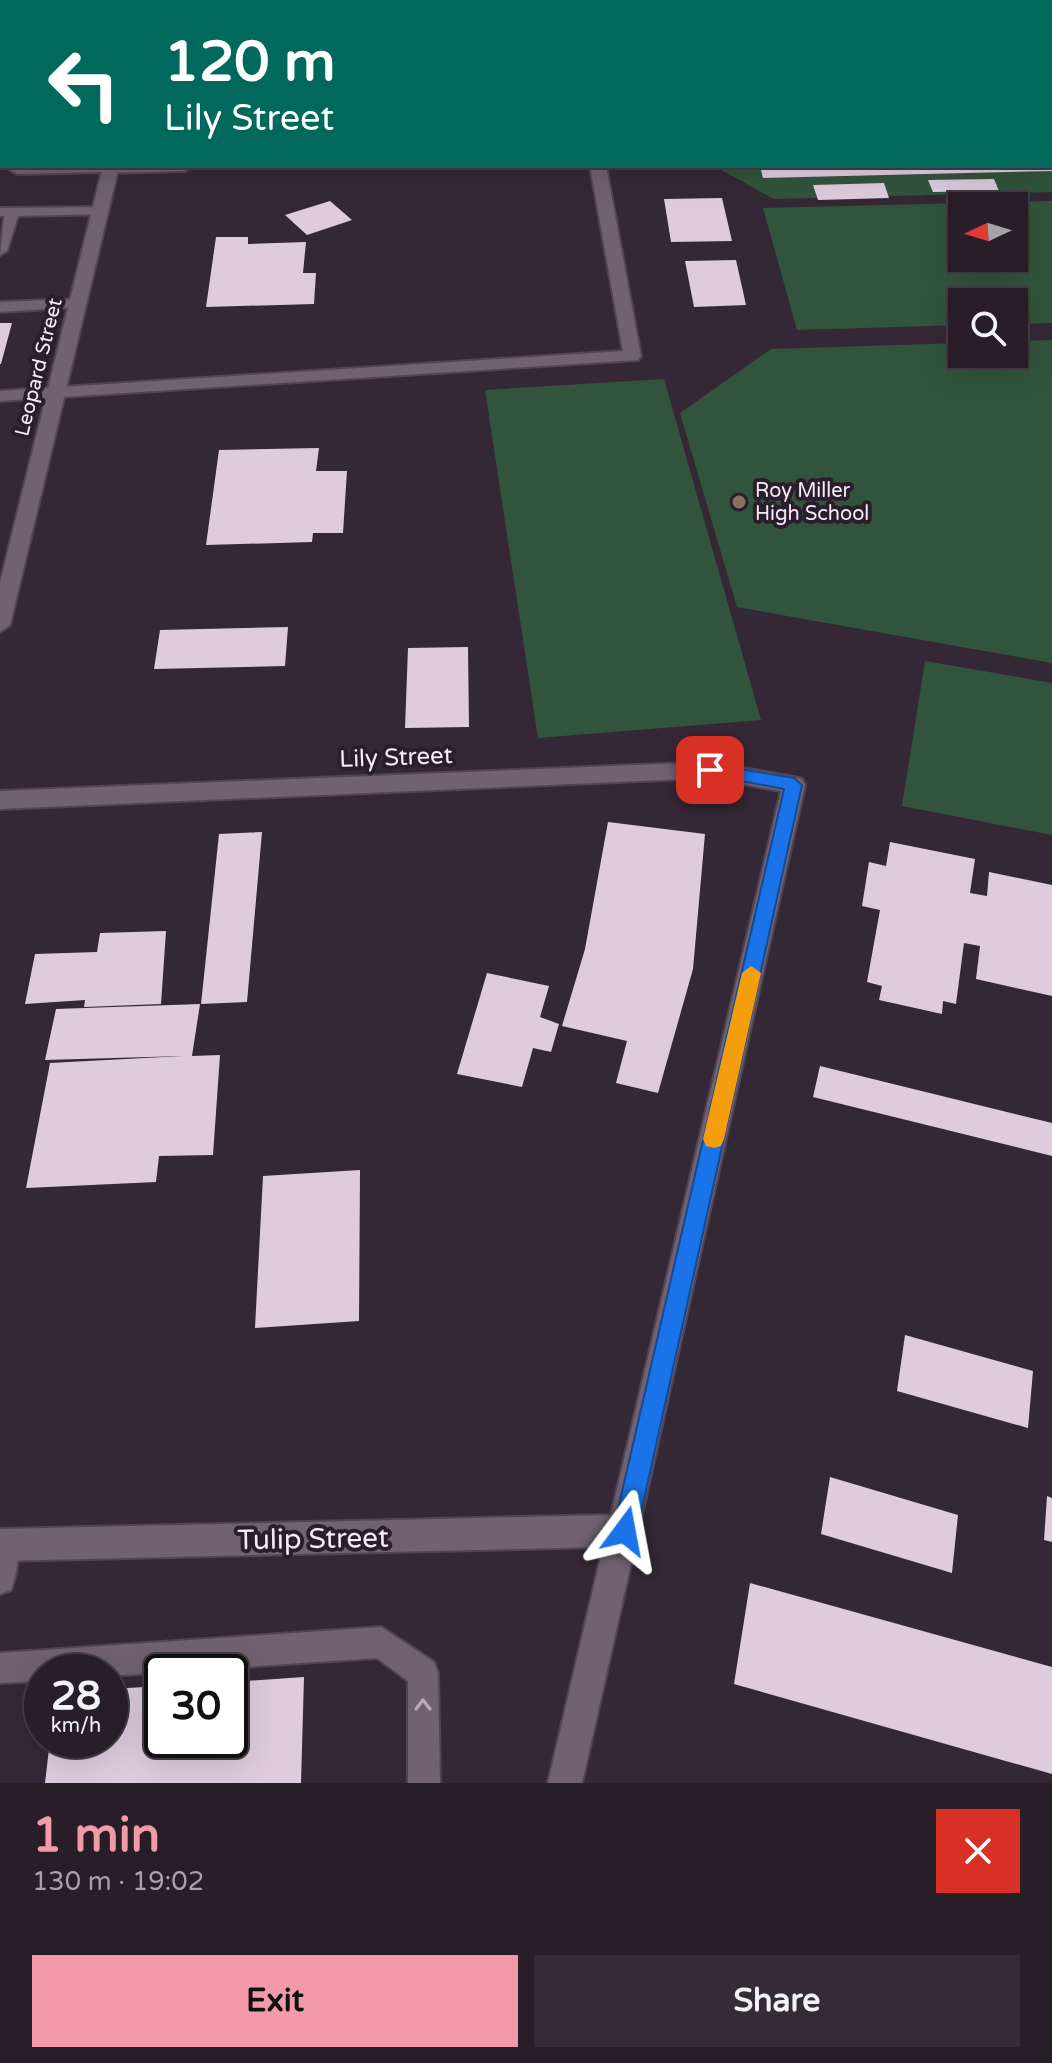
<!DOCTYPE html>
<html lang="en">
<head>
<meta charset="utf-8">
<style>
  body { margin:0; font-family:"Varela Round",sans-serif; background:#342b34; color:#f1f3f6; height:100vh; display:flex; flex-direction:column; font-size:30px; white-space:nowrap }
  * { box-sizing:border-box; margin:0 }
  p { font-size:26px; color:#a5a2a8 }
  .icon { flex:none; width:44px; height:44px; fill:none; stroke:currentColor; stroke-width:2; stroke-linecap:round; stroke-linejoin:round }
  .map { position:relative; height:1783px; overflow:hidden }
  .side { display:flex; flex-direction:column; background:#281e28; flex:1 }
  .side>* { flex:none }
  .hud { position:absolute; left:0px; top:0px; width:1052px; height:168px; box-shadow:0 8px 32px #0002,0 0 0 2px #443c45; background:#00695c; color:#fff; overflow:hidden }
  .needle { width:52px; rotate:266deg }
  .controls { position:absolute; left:948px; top:192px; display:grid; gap:16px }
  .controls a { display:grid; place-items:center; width:80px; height:80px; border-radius:0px; background:#281e28; box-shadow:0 8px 32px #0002,0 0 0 2px #443c45; font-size:40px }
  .speed { position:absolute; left:24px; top:1654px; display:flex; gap:16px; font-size:40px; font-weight:700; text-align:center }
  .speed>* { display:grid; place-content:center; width:104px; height:104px; border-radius:50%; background:#281e28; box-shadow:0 8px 32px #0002,0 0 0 2px #443c45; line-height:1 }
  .speed small { font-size:20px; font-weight:400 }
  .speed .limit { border:4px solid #111; border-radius:12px; background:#fff; color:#111 }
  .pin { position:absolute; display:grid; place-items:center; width:68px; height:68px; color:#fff; margin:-34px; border-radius:16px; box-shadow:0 4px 12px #0006 }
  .me { position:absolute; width:88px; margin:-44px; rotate:13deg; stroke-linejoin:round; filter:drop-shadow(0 0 6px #0008) }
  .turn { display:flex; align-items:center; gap:28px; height:168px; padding:0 32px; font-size:36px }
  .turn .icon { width:104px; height:104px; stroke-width:2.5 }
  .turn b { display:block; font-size:56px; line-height:68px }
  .round { display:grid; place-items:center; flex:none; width:84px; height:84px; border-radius:0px; background:#342b34 }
  .summary { display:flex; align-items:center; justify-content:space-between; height:136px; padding:0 32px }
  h1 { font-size:48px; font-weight:700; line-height:60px; color:#f39aaa }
  .action { display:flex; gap:16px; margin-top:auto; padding:16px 32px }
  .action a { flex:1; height:92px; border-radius:0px; background:#f39aaa; color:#111; font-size:32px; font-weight:700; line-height:92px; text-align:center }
  .action a+a { background:#342b34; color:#f1f3f6 }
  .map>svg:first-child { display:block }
</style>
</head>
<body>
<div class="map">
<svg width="1052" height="1783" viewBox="0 0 1052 1783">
  <rect width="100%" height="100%" fill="#352836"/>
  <!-- green -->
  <path fill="#32543c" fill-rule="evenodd" d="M540,0H1052V192L774,199L714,166H1050V2H537Z
    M1052,201V323L1014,324V302H962V325L797,330L763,208ZM962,206H1014V258H962Z
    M1052,340V663L737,607L680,413L771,349L962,343V354H1014V341Z
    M664,379L761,720L538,738L485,390Z
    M925,661L1052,683V835L902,806Z"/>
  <!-- building -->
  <path fill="#deccde" d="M760,166H1052V171L763,178Z
    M994,179L999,191L933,192L928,180Z
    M884,183L889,198L818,200L813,185Z
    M722,198L732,241L671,242L664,199Z
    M330,201L352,220L307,235L285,215Z
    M216,237H248V244L306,242L303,273H316L314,304L206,307Z
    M736,260L746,305L694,307L685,261Z
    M0,323H12L1,364H0Z
    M319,448L316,471H347L343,533H313L312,542L206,545L219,450Z
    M288,627L285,666L154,669L160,630Z
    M468,647L469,727L405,728L408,648Z
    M608,822L705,834L693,969L658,1093L616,1083L627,1041L562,1026L585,949Z
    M262,832L247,1002L201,1004L219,834Z
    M890,842L975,859L970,893L987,896L989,872L1052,885V996L976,979L980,946L964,943L956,1004L943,1001L942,1014L879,1000L882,986L867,982L880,910L862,906L869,862L886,866Z
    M166,931L161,1004L84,1007L85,1000L25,1004L35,954L97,952L100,933Z
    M487,973L549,986L540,1017L559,1024L551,1052L533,1048L522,1087L457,1074Z
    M200,1004L192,1056L220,1055L213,1155L159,1156L156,1182L26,1188L50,1063L182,1056L45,1060L56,1009Z
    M820,1066L1052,1123V1156L813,1097Z
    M360,1170L359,1321L255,1328L263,1176Z
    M905,1335L1033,1371L1028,1428L897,1391Z
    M830,1477L958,1515L952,1573L821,1534Z
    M1047,1496L1052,1498V1542L1044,1540Z
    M750,1583L1052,1667V1774L734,1684Z
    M304,1677L301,1783H45L50,1740H110V1689L162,1686V1740H230V1682Z"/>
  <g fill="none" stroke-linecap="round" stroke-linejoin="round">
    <!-- service casing -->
    <g stroke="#514551" stroke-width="4">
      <path id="service" d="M215,0H227V2H215Z
        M348,0H360V2H348Z
        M510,0H525L509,2Z
        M0,141H2V149H0Z
        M12,166H116L117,168L110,172L17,174L10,170Z
        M100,207L107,211L105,214L18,216L7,251L0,255L4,216H0V208Z
        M76,299L84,304L81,307L0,312V302Z
        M4,1530L14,1535C21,1551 17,1573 11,1590L0,1594V1532Z
        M381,1627L434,1662L438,1673L440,1783H408V1681L377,1658L110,1676V1672H42V1681L0,1683V1653Z"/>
    </g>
    <!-- minor casing -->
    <g stroke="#514551" stroke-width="4">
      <path id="minor" d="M104,166H193L185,171L110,173L105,171Z
        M590,166H606L641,356L638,360L0,401V391L623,351Z
        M710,762L794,777L802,779L805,785L582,1783H548L603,1547L0,1561V1529L611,1515L781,791L710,778L0,809V791Z"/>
    </g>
    <!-- tertiary casing -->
    <g stroke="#514551" stroke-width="4">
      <path id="tertiary" d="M17,0H33L15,2Z
        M2,9V17L0,18V10Z"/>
    </g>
    <!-- secondary casing -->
    <g stroke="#514551" stroke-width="4">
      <path id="secondary" d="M141,0H155V2H141Z
        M103,166H119L10,625L0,632V583Z"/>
    </g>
    <!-- service -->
    <use href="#service" fill="#716171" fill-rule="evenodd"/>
    <!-- minor -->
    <use href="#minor" fill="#716171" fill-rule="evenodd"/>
    <!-- tertiary -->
    <use href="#tertiary" fill="#716171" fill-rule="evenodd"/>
    <!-- secondary -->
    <use href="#secondary" fill="#716171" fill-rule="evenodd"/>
  </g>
  <!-- one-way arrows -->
  <defs><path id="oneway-chevron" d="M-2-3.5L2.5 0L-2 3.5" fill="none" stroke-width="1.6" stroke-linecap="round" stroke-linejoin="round" transform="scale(2)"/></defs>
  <use stroke="#baadba" href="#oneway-chevron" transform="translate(423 1705) rotate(-90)"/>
  <!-- route -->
  <path fill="#1a73e8" stroke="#114b97" stroke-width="2" d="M710,764L794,778L802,785L637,1531L634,1540L625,1543L617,1540L613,1531L784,789L704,774L701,770Z"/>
  <!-- slow -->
  <path fill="#f59e0b" d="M751,966L761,973L724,1139L721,1146L714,1148L706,1146L703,1139L742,973Z"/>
  <!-- markers -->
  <circle fill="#8d6e63" stroke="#2b1e2c" stroke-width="3" cx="739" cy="502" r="8"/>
  <g text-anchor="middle" stroke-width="8" stroke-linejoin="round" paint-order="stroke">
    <!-- far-street labels -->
    <g font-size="20" fill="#f5ecf6" stroke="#2b1e2c">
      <text transform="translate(38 367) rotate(-76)" y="7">Leopard Street</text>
    </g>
    <!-- far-poi labels -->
    <g font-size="20" fill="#f5ecf6" stroke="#2b1e2c" text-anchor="start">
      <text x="755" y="497">Roy Miller<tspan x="755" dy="23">High School</tspan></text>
    </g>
    <!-- street labels -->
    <g font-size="24" fill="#f5ecf6" stroke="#2b1e2c">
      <text transform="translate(396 757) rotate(-2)" y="8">Lily Street</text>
    </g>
    <!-- near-street labels -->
    <g font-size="28" fill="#f5ecf6" stroke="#2b1e2c">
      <text transform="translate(313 1538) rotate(-1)" y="10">Tulip Street</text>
    </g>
  </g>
</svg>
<div class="controls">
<a><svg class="needle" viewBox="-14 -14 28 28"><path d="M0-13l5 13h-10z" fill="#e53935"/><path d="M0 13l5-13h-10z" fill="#a5a2a8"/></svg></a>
<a><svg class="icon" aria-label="search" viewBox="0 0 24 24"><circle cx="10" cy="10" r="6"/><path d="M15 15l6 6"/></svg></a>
</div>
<div class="speed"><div>28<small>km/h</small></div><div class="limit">30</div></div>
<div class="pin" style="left:710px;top:770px;background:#d93025"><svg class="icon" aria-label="arrive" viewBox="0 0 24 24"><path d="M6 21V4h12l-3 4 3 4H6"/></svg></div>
<svg class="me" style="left:625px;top:1531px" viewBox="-20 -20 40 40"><path d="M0-17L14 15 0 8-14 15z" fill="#1a73e8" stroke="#fff" stroke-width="4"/></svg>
<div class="hud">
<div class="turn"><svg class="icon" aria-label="left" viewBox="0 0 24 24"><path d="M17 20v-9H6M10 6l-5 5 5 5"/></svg><div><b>120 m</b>Lily Street</div></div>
</div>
</div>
<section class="side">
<div class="summary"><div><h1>1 min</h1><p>130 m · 19:02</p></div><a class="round" style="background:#d93025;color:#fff"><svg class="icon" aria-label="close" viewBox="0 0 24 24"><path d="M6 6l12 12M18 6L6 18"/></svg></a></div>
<div class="action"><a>Exit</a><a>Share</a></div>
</section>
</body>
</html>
